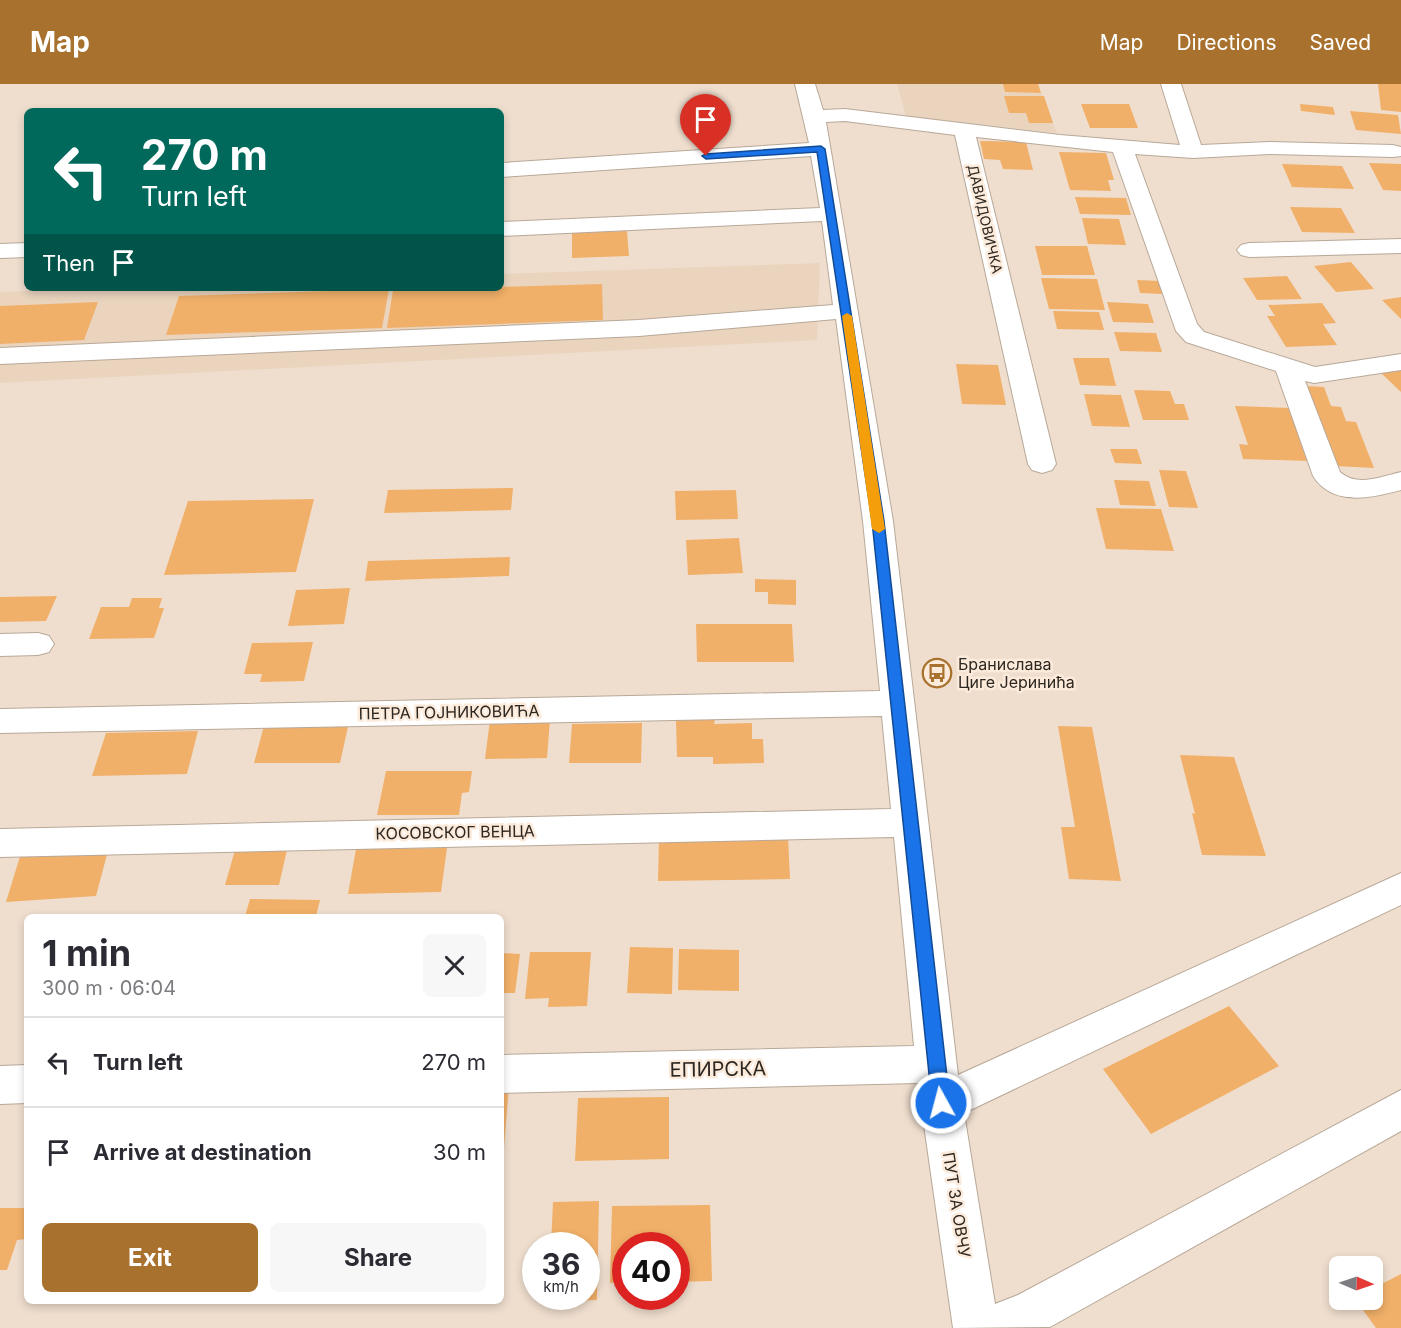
<!DOCTYPE html>
<html lang="en">
<head>
<meta charset="utf-8">
<style>
  body { margin:0; font-family:Inter,sans-serif; background:#f7f7f7; color:#2b2b33; height:100vh; display:flex; flex-direction:column; font-size:22px; white-space:nowrap }
  * { box-sizing:border-box; margin:0 }
  p { font-size:20px; color:#7c7c81 }
  .icon { flex:none; width:33px; height:33px; fill:none; stroke:currentColor; stroke-width:2; stroke-linecap:round; stroke-linejoin:round }
  .map { position:relative; flex:1; overflow:hidden }
  .drawer { position:absolute; left:24px; top:830px; width:480px; height:390px; display:flex; flex-direction:column; background:#fff; border-radius:9px; box-shadow:0 3px 9px #0003 }
  .drawer>* { flex:none }
  .guide { position:absolute; left:24px; top:24px; width:480px; height:183px; border-radius:9px; box-shadow:0 3px 9px #0003; background:#00695c; color:#fff; overflow:hidden }
  .needle { width:39px; rotate:92deg }
  .fabs { position:absolute; left:1329px; top:1172px; display:grid; gap:12px }
  .fabs a { display:grid; place-items:center; width:54px; height:54px; border-radius:9px; background:#fff; box-shadow:0 3px 9px #0003; font-size:30px }
  .speed { position:absolute; left:522px; top:1148px; display:flex; gap:12px; font-size:30px; font-weight:700; text-align:center }
  .speed>* { display:grid; place-content:center; width:78px; height:78px; border-radius:50%; background:#fff; box-shadow:0 3px 9px #0003; line-height:1 }
  .speed small { font-size:15px; font-weight:400 }
  .speed .limit { border:9px solid #d22; background:#fff; color:#111 }
  .pin { position:absolute; display:grid; place-items:center; width:51px; height:51px; color:#fff; margin:-62px -26px; border-radius:50% 50% 50% 0; rotate:-45deg; box-shadow:0 0 6px #0007 }
  .pin .icon { rotate:45deg }
  .me { position:absolute; width:66px; margin:-33px; rotate:353deg; stroke-linejoin:round; filter:drop-shadow(0 0 4px #0008) }
  .turn { display:flex; align-items:center; gap:21px; height:126px; padding:0 18px; font-size:27px }
  .turn .icon { width:78px; height:78px; stroke-width:2.5 }
  .turn b { display:block; font-size:42px; line-height:51px }
  .then { display:flex; align-items:center; height:57px; padding:0 18px; background:#0003; gap:12px; font-size:22px }
  .round { display:grid; place-items:center; flex:none; width:63px; height:63px; border-radius:9px; background:#f7f7f7 }
  .head { display:flex; align-items:center; justify-content:space-between; height:102px; padding:0 18px }
  h1 { font-size:36px; font-weight:700; line-height:45px }
  .button { display:flex; gap:12px; margin-top:auto; padding:12px 18px }
  .button a { flex:1; height:69px; border-radius:9px; background:#a9712e; color:#fff; font-size:24px; font-weight:700; line-height:69px; text-align:center }
  .button a+a { background:#f7f7f7; color:#2b2b33 }
  ul { padding:0; list-style:none }
  li { display:flex; align-items:center; gap:18px; height:90px; padding:0 18px; border-top:2px solid #e1e1e2 }
  li div { flex:1 }
  li b { display:block; font-size:22px }
  li em { font-style:normal }
  header { display:flex; align-items:center; gap:36px; box-sizing:border-box; height:84px; padding:0 30px; background:#a9712e; color:#fff }
  header strong { font-size:28px }
  nav { display:flex; gap:33px; margin-inline-start:auto; font-size:21px }
  .map>svg:first-child { display:block }
</style>
</head>
<body>
<header>
<strong>Map</strong>
<nav><a>Map</a><a>Directions</a><a>Saved</a></nav>
</header>
<div class="map">
<svg width="1401" height="1244" viewBox="0 0 1401 1244">
  <rect width="100%" height="100%" fill="#efdece"/>
  <!-- built -->
  <path fill="#ead4be" d="M897,0H1038L1057,49L906,32Z
    M820,179L817,256L0,299V208L104,204H501V190Z"/>
  <!-- building -->
  <path fill="#f1b069" d="M1003,0H1038L1041,9L1005,8Z
    M1378,0H1401V28L1381,26Z
    M1004,12H1044L1053,39H1029L1026,29H1009Z
    M1081,20H1129L1138,44H1090Z
    M1300,20L1333,23L1335,31L1301,27Z
    M1350,27L1398,31L1401,50L1356,46Z
    M980,57L1026,58L1033,86L1003,85L1000,76L984,75Z
    M1059,68L1106,69L1114,96H1108L1111,107L1070,106Z
    M1369,79L1401,80V107L1383,106Z
    M1282,80L1342,82L1354,105L1292,103Z
    M1075,113L1126,114L1131,131L1080,130Z
    M1290,123L1341,124L1355,149L1302,148Z
    M1082,134L1119,135L1126,161L1088,160Z
    M627,147L629,172L572,174V149Z
    M1035,162H1087L1095,191H1042Z
    M1351,178L1374,205L1336,208L1314,182Z
    M1287,192L1302,215L1257,216L1243,194Z
    M1041,194L1097,195L1105,226L1049,225Z
    M1137,196L1160,197L1163,210L1140,209Z
    M602,200L603,236L387,244L393,206Z
    M389,205L382,244L166,251L179,212Z
    M1401,213V235L1382,216Z
    M98,218L84,256L0,260V222Z
    M1107,218L1148,220L1154,239L1113,238Z
    M1322,219L1336,239L1323,240L1337,261L1286,263L1267,232H1275L1268,221Z
    M1053,227L1099,228L1104,246L1057,245Z
    M1114,248L1156,249L1162,268L1120,267Z
    M1073,274H1109L1116,302L1080,301Z
    M956,280L998,281L1006,321L962,320Z
    M1401,286V308L1381,289Z
    M1306,302L1324,303L1331,322L1341,323L1346,337L1356,338L1374,384L1335,382Z
    M1134,306L1170,307L1175,320H1184L1189,336H1143Z
    M1084,310L1121,311L1130,343L1092,342Z
    M1235,322L1289,324L1308,377L1243,375L1239,360L1248,361Z
    M1110,365H1137L1142,380L1115,379Z
    M1159,386L1186,387L1198,424L1169,423Z
    M1114,396L1149,397L1156,422L1120,421Z
    M513,404L511,426L384,429L388,406Z
    M736,406L738,435L676,436L675,407Z
    M314,415L296,488L164,491L188,417Z
    M1096,424L1161,425L1174,467L1106,465Z
    M739,454L743,489L688,491L686,456Z
    M510,473L509,492L365,497L368,477Z
    M755,495L796,496V521L768,520V508H755Z
    M350,504L344,540L288,542L296,506Z
    M57,512L46,537L0,538V513Z
    M132,514H162L159,524H164L154,554L89,555L101,523H129Z
    M696,540H792L794,578H697Z
    M313,558L304,597L260,598L262,590H244L252,559Z
    M715,635L714,640L752,639V655H763L764,679L713,680V673H677L676,636Z
    M490,636H550L547,674L485,675Z
    M265,638H349L340,679H254Z
    M642,639L641,679H569L572,640Z
    M1058,642L1092,643L1121,797L1069,795L1061,743H1075Z
    M198,647L187,690L92,692L106,649Z
    M1180,671L1234,673L1266,772L1202,771L1192,729L1195,730Z
    M386,687H472L469,708L462,709L459,731H377Z
    M788,752L790,795L658,797L659,753Z
    M109,763L96,812L6,818L21,769Z
    M447,764L441,808L348,810L356,765Z
    M235,766H287L279,801H225Z
    M250,815L320,816L316,832H245Z
    M630,863L673,864L672,910L627,909Z
    M679,865L739,866V907L678,906Z
    M530,868H591L587,922L548,923L549,914L525,915Z
    M501,869L520,870L515,909H501Z
    M1229,922L1279,982L1151,1050L1103,985Z
    M501,1001H509L503,1076H501Z
    M669,1013V1075L575,1077L578,1014Z
    M599,1117L597,1216L549,1218V1212H586V1161H551L553,1118Z
    M710,1121L712,1197L676,1198V1161H626V1199H610L612,1122Z
    M0,1124H27V1155L17,1156L7,1186H0Z
    M1401,1190V1244H1376L1355,1215H1372V1205Z"/>
  <g fill="none" stroke-linecap="round" stroke-linejoin="round">
    <!-- minor casing -->
    <g stroke="#b8a898" stroke-width="2">
      <path id="minor" d="M795,0H815L823,26L845,25L1060,51L1180,61L1161,0H1181L1201,61L1270,58L1393,61L1401,63V72L1393,73L1270,70L1193,74L1135,70L1197,240L1204,248L1315,283L1401,270V286L1314,299L1305,297L1340,388C1357,403 1380,393 1401,388V406C1371,414 1333,423 1313,392L1276,287L1186,258L1176,247L1113,68L976,53L1056,380L1052,386L1042,389L1032,386L1028,380L955,51L845,37L826,38L893,437L958,991L1401,789V821L964,1029L995,1220L1018,1211L1401,1006V1047L1050,1243L953,1244L918,999L501,1009V971L914,962L894,753L0,773V745L891,725L882,632L0,649V625L880,607L863,437L836,235L639,252L0,280V264L639,236L833,221L822,137L501,152V138L820,124L811,72L501,93V79L809,59Z
        M1401,155V169L1249,173L1241,171L1237,166L1241,161L1249,159Z
        M27,159V173L0,174V160Z
        M38,549L49,552L54,560L49,568L38,571L0,572V550Z
        M27,981V1019L0,1020V982Z"/>
    </g>
    <!-- minor -->
    <use href="#minor" fill="#fff" fill-rule="evenodd"/>
  </g>
  <!-- route -->
  <path fill="#1a73e8" stroke="#114b97" stroke-width="1.5" d="M821,62L825,65L884,437L950,1019L947,1025L941,1027L935,1025L932,1019L872,437L817,68L706,75L702,72L706,70Z"/>
  <!-- slow -->
  <path fill="#f59e0b" d="M847,229L852,232L885,445L879,449L872,445L842,232Z"/>
  <!-- icons -->
  <defs>
    <g id="bus-ring" transform="scale(1.5)"><circle r="9.5" fill="#fcebdb" stroke="#a9712e" stroke-width="1.5"/><path d="M-5-6H5V4H4V6H2V4H-2V6H-4V4H-5ZM-3.5-4V0h7V-4ZM-3.5 1.2v1.5H-2V1.2ZM2 1.2v1.5H3.5V1.2Z" fill="#a9712e"/></g>
  </defs>
  <g fill-rule="evenodd">
    <use href="#bus-ring" x="937" y="589"/>
  </g>
  <g text-anchor="middle" stroke-width="5" stroke-linejoin="round" paint-order="stroke">
    <!-- far-street labels -->
    <g font-size="14" fill="#2d2721" stroke="#fcebdb">
      <text transform="translate(985 135) rotate(77)" y="5">ДАВИДОВИЧКА</text>
    </g>
    <!-- poi labels -->
    <g font-size="16" fill="#2d2721" stroke="#fcebdb" text-anchor="start">
      <text x="958" y="586">Бранислава<tspan x="958" dy="18">Циге Јеринића</tspan></text>
    </g>
    <!-- street labels -->
    <g font-size="16" fill="#2d2721" stroke="#fcebdb">
      <text transform="translate(449 628) rotate(-1)" y="6">ПЕТРА ГОЈНИКОВИЋА</text>
      <text transform="translate(455 748) rotate(-1)" y="6">КОСОВСКОГ ВЕНЦА</text>
      <text transform="translate(957 1121) rotate(81)" y="6">ПУТ ЗА ОВЧУ</text>
    </g>
    <!-- near-street labels -->
    <g font-size="20" fill="#2d2721" stroke="#fcebdb">
      <text transform="translate(718 985) rotate(-1)" y="7">ЕПИРСКА</text>
    </g>
  </g>
</svg>
<div class="fabs">
<a><svg class="needle" viewBox="-14 -14 28 28"><path d="M0-13l5 13h-10z" fill="#e53935"/><path d="M0 13l5-13h-10z" fill="#7c7c81"/></svg></a>
</div>
<div class="speed"><div>36<small>km/h</small></div><div class="limit">40</div></div>
<div class="pin" style="left:706px;top:72px;background:#d93025"><svg class="icon" aria-label="arrive" viewBox="0 0 24 24"><path d="M6 21V4h12l-3 4 3 4H6"/></svg></div>
<svg class="me" style="left:941px;top:1019px" viewBox="-20 -20 40 40"><circle r="17" fill="#1a73e8" stroke="#fff" stroke-width="3"/><path d="M0-11L8 9 0 5-8 9z" fill="#fff"/></svg>
<div class="guide">
<div class="turn"><svg class="icon" aria-label="left" viewBox="0 0 24 24"><path d="M17 20v-9H6M10 6l-5 5 5 5"/></svg><div><b>270 m</b>Turn left</div></div>
<div class="then">Then<svg class="icon" aria-label="arrive" viewBox="0 0 24 24"><path d="M6 21V4h12l-3 4 3 4H6"/></svg></div>
</div>
<section class="drawer">
<div class="head"><div><h1>1 min</h1><p>300 m · 06:04</p></div><a class="round"><svg class="icon" aria-label="close" viewBox="0 0 24 24"><path d="M6 6l12 12M18 6L6 18"/></svg></a></div>
<ul>
<li><svg class="icon" aria-label="left" viewBox="0 0 24 24"><path d="M17 20v-9H6M10 6l-5 5 5 5"/></svg><div><b>Turn left</b></div><em>270 m</em></li>
<li><svg class="icon" aria-label="arrive" viewBox="0 0 24 24"><path d="M6 21V4h12l-3 4 3 4H6"/></svg><div><b>Arrive at destination</b></div><em>30 m</em></li>
</ul>
<div class="button"><a>Exit</a><a>Share</a></div>
</section>
</div>
</body>
</html>
